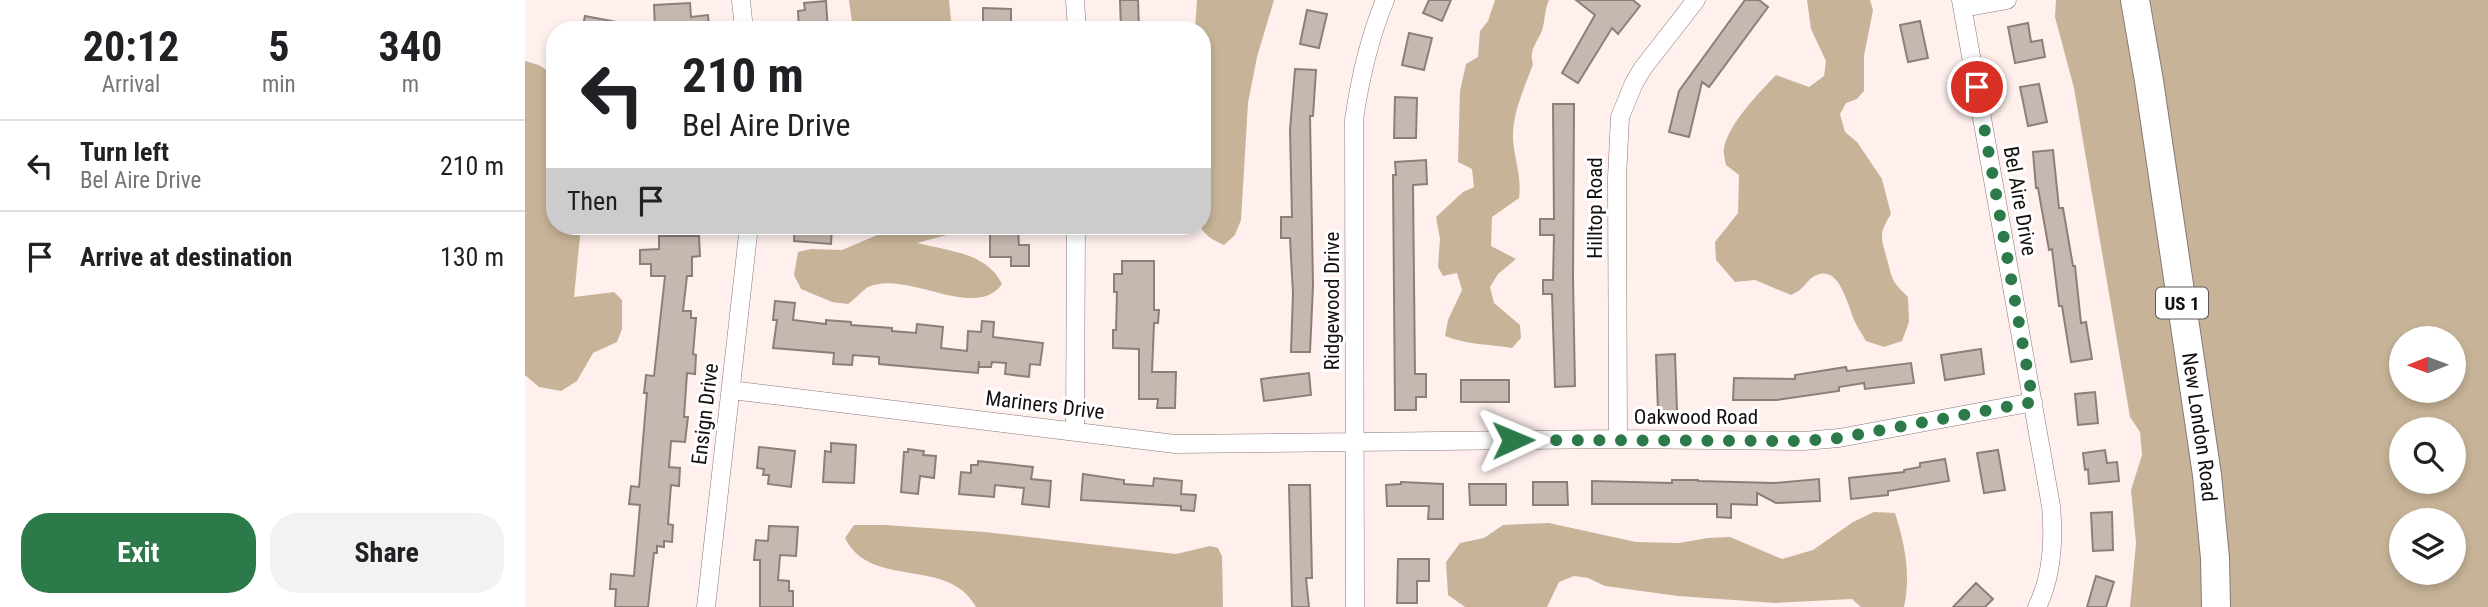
<!DOCTYPE html>
<html lang="en">
<head>
<meta charset="utf-8">
<style>
  body { margin:0; font-family:"Roboto Condensed",sans-serif; background:#f2f2f2; color:#202124; height:100vh; display:flex; flex-direction:column; font-size:26px; white-space:nowrap }
  * { box-sizing:border-box; margin:0 }
  p { font-size:23px; color:#757577 }
  .icon { flex:none; width:38px; height:38px; fill:none; stroke:currentColor; stroke-width:2; stroke-linecap:round; stroke-linejoin:round }
  .map { position:relative; flex:1; overflow:hidden }
  .details { display:flex; flex-direction:column; background:#fff; width:525px }
  .details>* { flex:none }
  .top-card { position:absolute; left:21px; top:21px; width:665px; height:214px; border-radius:28px; box-shadow:0 4px 10px #0003; background:#fff; color:#202124; overflow:hidden }
  .needle { width:46px; rotate:269deg }
  .fabs { position:absolute; left:1864px; top:326px; display:grid; gap:14px }
  .fabs a { display:grid; place-items:center; width:77px; height:77px; border-radius:50%; background:#fff; box-shadow:0 4px 10px #0003; font-size:35px }
  .pin { position:absolute; display:grid; place-items:center; width:60px; height:60px; color:#fff; margin:-30px; border:4px solid #fff; border-radius:50%; box-shadow:0 2px 7px #0007 }
  .me { position:absolute; width:77px; margin:-38px; rotate:89deg; stroke-linejoin:round; filter:drop-shadow(0 0 5px #0008) }
  .turn { display:flex; align-items:center; gap:24px; height:147px; padding:0 21px; font-size:32px }
  .turn .icon { width:91px; height:91px; stroke-width:2.5 }
  .turn b { display:block; font-size:49px; line-height:60px }
  .then { display:flex; align-items:center; height:66px; padding:0 21px; background:#0003; gap:14px; font-size:26px }
  .eta { display:flex; justify-content:space-evenly; align-items:center; height:119px; text-align:center }
  .eta b { font-size:42px; font-weight:700; line-height:49px }
  .cta { display:flex; gap:14px; margin-top:auto; padding:14px 21px }
  .cta a { flex:1; height:80px; border-radius:28px; background:#2c7a4a; color:#fff; font-size:28px; font-weight:700; line-height:80px; text-align:center }
  .cta a+a { background:#f2f2f2; color:#202124 }
  ul { padding:0; list-style:none }
  li { display:flex; align-items:center; gap:21px; height:91px; padding:0 21px; border-top:2px solid #e0e0e0 }
  li div { flex:1 }
  li b { display:block; font-size:26px }
  li em { font-style:normal }
  main { display:flex; flex:1; min-height:0 }
  .map>svg:first-child { display:block }
</style>
</head>
<body>
<main>
<section class="details">
<div class="eta">
<div><b>20:12</b><p>Arrival</p></div>
<div><b>5</b><p>min</p></div>
<div><b>340</b><p>m</p></div>
</div>
<ul>
<li><svg class="icon" aria-label="left" viewBox="0 0 24 24"><path d="M17 20v-9H6M10 6l-5 5 5 5"/></svg><div><b>Turn left</b><p>Bel Aire Drive</p></div><em>210 m</em></li>
<li><svg class="icon" aria-label="arrive" viewBox="0 0 24 24"><path d="M6 21V4h12l-3 4 3 4H6"/></svg><div><b>Arrive at destination</b></div><em>130 m</em></li>
</ul>
<div class="cta"><a>Exit</a><a>Share</a></div>
</section>
<div class="map">
<svg width="1963" height="607" viewBox="0 0 1963 607">
  <rect width="100%" height="100%" fill="#fff0ee"/>
  <!-- forest -->
  <path fill="#c7b498" fill-rule="evenodd" d="M324,0H424L427,30H328Z
    M672,0H749L732,57L723,103L716,220L710,235L699,245C688,240 680,236 675,226H677V30H670Z
    M970,0H1024C1019,11 1020,25 1016,33C1011,44 1004,50 1008,64C1000,87 987,113 988,138C989,159 997,176 994,198L967,217L966,246L991,259L973,274L965,287L969,303L995,325L996,338L987,348C964,344 942,345 920,336L923,320L937,290L932,273L918,276L913,267L915,239L911,217L938,192L949,187L947,169L933,162L935,91L941,64L953,57L955,31L963,21Z
    M1282,0H1345L1348,10L1339,56V91L1332,99L1321,103L1315,114L1320,132L1332,142L1357,179L1366,214C1352,236 1357,239 1363,263C1368,282 1368,282 1383,297L1384,322L1377,341L1359,347L1341,341C1338,335 1333,329 1330,322C1323,307 1315,265 1292,275C1281,279 1281,289 1266,295L1230,280L1210,282L1191,260L1190,242L1213,213L1214,175L1201,165C1200,160 1198,153 1199,148C1204,123 1234,93 1251,75L1284,87L1299,76L1301,61L1286,29Z
    M1531,0H1963V607H1605L1611,543L1606,490L1617,455L1615,432L1605,417L1549,88L1530,17ZM1876,338H1928V390H1876ZM1876,429H1928V481H1876ZM1876,520H1928V572H1876Z
    M0,61L14,65L30,76V226H56L49,297L89,292L97,300V329L92,342L68,353L52,381L36,391L14,387L0,375Z
    M365,226H436L440,230L392,243C422,251 462,252 477,284C450,322 382,269 343,287C337,291 329,300 323,304L307,302L276,289L269,275L273,252L286,249L317,250L364,230Z
    M1349,512L1370,513C1380,544 1386,575 1379,607H1336L1327,599L1250,603L1153,596L1080,586L1063,578L1049,576L1034,582L1022,607H940L923,595L921,562L935,543L959,538L978,525L1024,523L1111,542L1154,543L1183,538L1205,537L1257,559L1288,550L1328,522Z
    M329,525H360L460,532L651,554L685,546L693,548L697,556L698,607H451C424,556 345,590 320,538Z"/>
  <!-- building -->
  <path fill="#c6b8b0" stroke="#8d7f78" stroke-width="2" d="M595,0H613L614,30H596Z
    M904,0H926L917,21L898,13Z
    M1051,0H1108L1115,6L1093,34L1087,28L1053,83L1037,73L1070,15Z
    M1220,0H1234L1243,7L1184,87L1177,82L1164,137L1144,132L1154,91Z
    M301,1L303,30H274L273,11L280,10L279,3Z
    M165,3L166,17L183,15L184,30H130L129,5Z
    M458,8L486,9V30H458Z
    M782,10L802,14L794,48L775,44Z
    M60,16L97,23L96,30H57Z
    M1395,21L1403,58L1383,62L1375,25Z
    M1503,23L1506,42L1517,40L1520,57L1490,63L1483,27Z
    M884,33L907,38L899,70L877,65Z
    M770,69L791,70L788,116H785L788,286L785,352H766L768,293L765,238H756V217H767L765,130Z
    M1514,84L1522,122L1503,126L1495,87Z
    M870,97L892,98L891,138H869Z
    M1028,104H1049L1048,279L1050,386L1030,387L1027,294H1018V280H1028L1029,235H1015V219H1029Z
    M1528,150L1534,208H1538L1548,266H1550L1556,323L1561,322L1567,359L1546,362L1537,306H1534L1527,249L1524,250L1513,188H1511L1508,152Z
    M901,160L902,184L888,185L890,374H901V397H891V410H870L868,175H871L870,162Z
    M270,226H307L306,244L269,241Z
    M465,229H493L494,245H504V266H486V257H465Z
    M134,236H174L175,256L167,257V276H162L158,311H166V318H171L168,354L171,355L170,374L162,373L159,417H163L160,442L146,441L144,467L155,468L154,486L146,485L143,524L148,525L147,542L139,541V547L132,546V553H129L123,607H90L91,589H85L86,574L109,576L115,505L104,504L106,486L114,487L122,393H119L121,375L129,376L140,276H126V264H115V250L134,249Z
    M597,261H629V310H634L633,323H629L627,372H651L650,408H632L633,399H614V349L588,348V330H591L592,292H589V274H597Z
    M250,301L270,303L268,320L301,324V320L326,322V325L367,328V331L391,333L392,324L418,327L416,348L442,351L443,331L456,332L457,321L469,322L468,337L518,343L515,365L505,364L504,377L480,374L481,363L467,362L466,367H454V361L453,373L354,364V357L328,355L327,365L308,364L309,353L248,348L252,320H248Z
    M1456,349L1459,374L1420,380L1416,355Z
    M1150,354L1152,411H1133L1131,355Z
    M1386,363L1389,383L1340,389L1339,383L1314,387V391L1252,400H1208L1209,378L1270,379V375L1321,367L1322,371Z
    M784,373L786,395L739,401L736,379Z
    M936,380H984V402H936Z
    M1570,392L1573,423L1553,425L1550,394Z
    M306,443L331,445L329,483L298,482L300,451L306,452Z
    M234,447L270,451L266,487L243,484L244,475H238L239,469L232,468Z
    M383,449L399,451L398,455L411,456L409,478L395,476L393,494L376,492L379,452H383Z
    M1473,450L1480,490L1459,493L1452,453Z
    M1580,450L1582,463L1592,462L1594,481L1564,484L1563,469L1560,470L1558,453Z
    M1420,459L1424,481L1363,491V495L1326,499L1324,478L1379,472V470L1395,467V463Z
    M453,461L508,467L506,479L526,481L524,507L497,504L499,488L470,485L469,497L434,494L436,472L446,473V465H453Z
    M558,474L599,480V484L628,486L629,478L657,481L656,494L671,495L669,511L656,510V506L556,500Z
    M1294,479L1295,501L1251,503L1232,493V505L1206,504V518L1192,517V504H1067V481L1147,483V480H1173V481L1249,483Z
    M876,482L918,484V519H903L904,506H862L861,485L876,484Z
    M1008,482H1042L1043,505H1008Z
    M944,484H981V505H945Z
    M764,485H785L787,578H781L784,607H767Z
    M1587,512L1588,550L1568,551L1566,513Z
    M244,526L273,527L271,556L255,555L253,580L264,581V591H268V607H235V560H229L231,540L243,541Z
    M873,559H904V581H892V603H872Z
    M1571,576L1589,582L1581,607H1562Z
    M1451,583L1468,599L1460,607H1428Z"/>
  <g fill="none" stroke-linecap="round" stroke-linejoin="round">
    <!-- street casing -->
    <g stroke="#877876" stroke-width="19">
      <path id="street" d="M216,0L219,30
        M550,0L552,30
        M1436,0L1526,506C1529,539 1527,577 1512,607
        M1438,8L1482,0
        M206,390L650,444L1093,439L1279,441L1314,438L1508,402
        M550,431L551,226
        M1093,439L1092,178L1095,117L1109,83L1118,68L1171,0
        M181,607L224,226
        M830,607L829,120C835,78 844,39 860,0"/>
    </g>
    <!-- primary casing -->
    <g stroke="#877876" stroke-width="30">
      <g id="primary">
        <path id="s1" d="M1610,0L1624,81L1682,475L1690,558L1691,607"/>
      </g>
    </g>
    <!-- street -->
    <use href="#street" stroke="#fff" stroke-width="18"/>
    <!-- primary -->
    <use href="#primary" stroke="#fff" stroke-width="28"/>
  </g>
  <g fill="none" stroke-linecap="round" stroke-linejoin="round">
    <!-- route -->
    <path stroke="#2c7a4a" stroke-width="12" stroke-dasharray="0 21.6" d="M988,440L1279,441L1314,438L1508,402L1452,87"/>
  </g>
  <g text-anchor="middle" stroke-width="6" stroke-linejoin="round" paint-order="stroke">
    <!-- shield labels -->
    <rect fill="#fff" stroke="#5b5757" stroke-width="2" x="1631" y="287.5" width="52" height="31" rx="5"/>
    <g font-size="19" font-weight="bold" fill="#150f0f">
      <text x="1657" y="310">US 1</text>
    </g>
    <!-- street labels -->
    <g font-size="21" fill="#150f0f" stroke="#fff">
      <text transform="translate(1495 201) rotate(80)" y="7">Bel Aire Drive</text>
      <text transform="translate(1070 208) rotate(-90)" y="7">Hilltop Road</text>
      <text transform="translate(807 301) rotate(-90)" y="7">Ridgewood Drive</text>
      <text transform="translate(520 405) rotate(7)" y="7">Mariners Drive</text>
      <text transform="translate(180 414) rotate(-83)" y="7">Ensign Drive</text>
      <text x="1171" y="424">Oakwood Road</text>
      <text dy="7" stroke="none"><textPath href="#s1" startOffset="432">New London Road</textPath></text>
    </g>
  </g>
</svg>
<div class="fabs">
<a><svg class="needle" viewBox="-14 -14 28 28"><path d="M0-13l5 13h-10z" fill="#e53935"/><path d="M0 13l5-13h-10z" fill="#757577"/></svg></a>
<a><svg class="icon" aria-label="search" viewBox="0 0 24 24"><circle cx="10" cy="10" r="6"/><path d="M15 15l6 6"/></svg></a>
<a><svg class="icon" aria-label="layers" viewBox="0 0 24 24"><path d="M12 4l9 5-9 5-9-5zM3 14l9 5 9-5"/></svg></a>
</div>
<div class="pin" style="left:1452px;top:87px;background:#d93025"><svg class="icon" aria-label="arrive" viewBox="0 0 24 24"><path d="M6 21V4h12l-3 4 3 4H6"/></svg></div>
<svg class="me" style="left:988px;top:440px" viewBox="-20 -20 40 40"><path d="M0-17L14 15 0 8-14 15z" fill="#2c7a4a" stroke="#fff" stroke-width="4"/></svg>
<div class="top-card">
<div class="turn"><svg class="icon" aria-label="left" viewBox="0 0 24 24"><path d="M17 20v-9H6M10 6l-5 5 5 5"/></svg><div><b>210 m</b>Bel Aire Drive</div></div>
<div class="then">Then<svg class="icon" aria-label="arrive" viewBox="0 0 24 24"><path d="M6 21V4h12l-3 4 3 4H6"/></svg></div>
</div>
</div>
</main>
</body>
</html>
